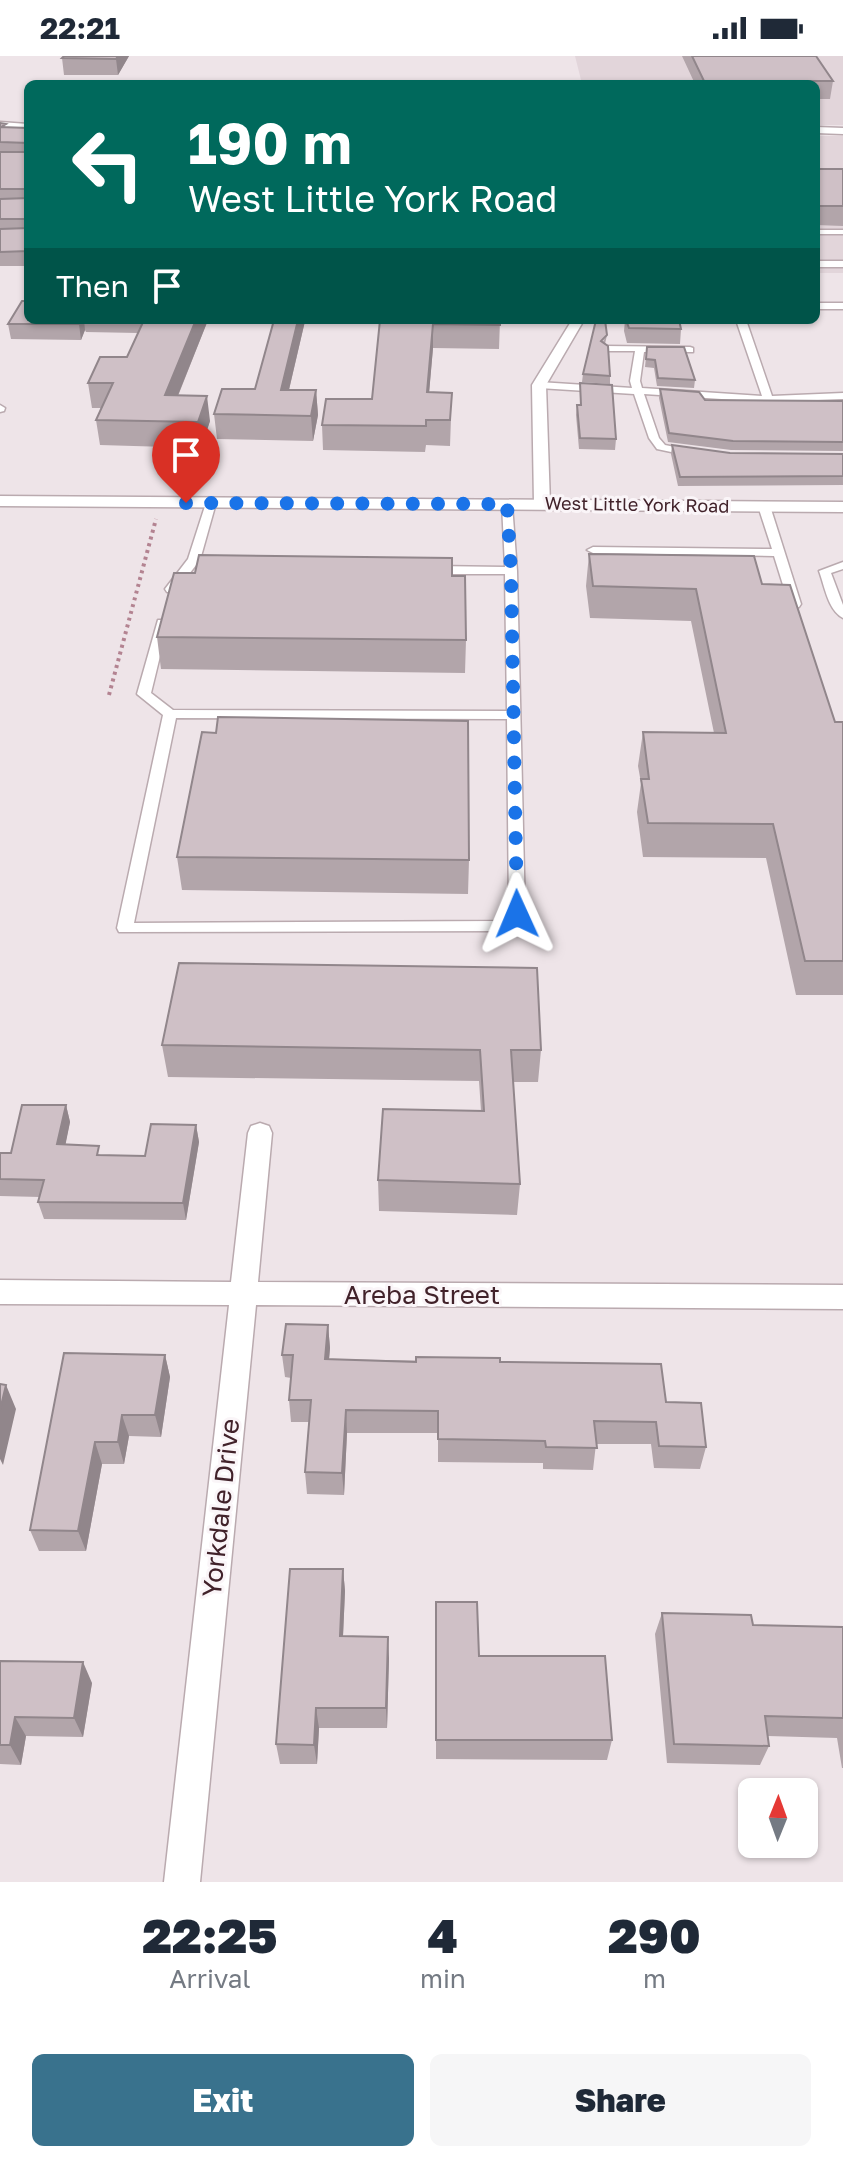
<!DOCTYPE html>
<html lang="en">
<head>
<meta charset="utf-8">
<style>
  body { margin:0; font-family:"Golos Text",sans-serif; background:#f6f6f7; color:#1f2937; height:100vh; display:flex; flex-direction:column; font-size:30px; white-space:nowrap }
  * { box-sizing:border-box; margin:0 }
  p { font-size:26px; color:#747a83 }
  .icon { flex:none; width:44px; height:44px; fill:none; stroke:currentColor; stroke-width:2; stroke-linecap:round; stroke-linejoin:round }
  .map { position:relative; height:1826px; overflow:hidden }
  .panel { display:flex; flex-direction:column; background:#fff; flex:1 }
  .panel>* { flex:none }
  .guide { position:absolute; left:24px; top:24px; width:796px; height:244px; border-radius:12px; box-shadow:0 2px 6px #0004; background:#00695c; color:#fff; overflow:hidden }
  .needle { width:52px; rotate:1deg }
  .controls { position:absolute; left:738px; top:1722px; display:grid; gap:16px }
  .controls a { display:grid; place-items:center; width:80px; height:80px; border-radius:12px; background:#fff; box-shadow:0 2px 6px #0004; font-size:40px }
  .pin { position:absolute; display:grid; place-items:center; width:68px; height:68px; color:#fff; margin:-82px -34px; border-radius:50% 50% 50% 0; rotate:-45deg; box-shadow:0 0 8px #0007 }
  .pin .icon { rotate:45deg }
  .me { position:absolute; width:88px; margin:-44px; rotate:359deg; stroke-linejoin:round; filter:drop-shadow(0 0 6px #0008) }
  .turn { display:flex; align-items:center; gap:28px; height:168px; padding:0 32px; font-size:36px }
  .turn .icon { width:104px; height:104px; stroke-width:2.5 }
  .turn b { display:block; font-size:56px; line-height:68px }
  .then { display:flex; align-items:center; height:76px; padding:0 32px; background:#0003; gap:16px; font-size:30px }
  .eta { display:flex; justify-content:space-evenly; align-items:center; height:136px; text-align:center }
  .eta b { font-size:48px; font-weight:800; line-height:56px }
  .action { display:flex; gap:16px; margin-top:auto; padding:16px 32px }
  .action a { flex:1; height:92px; border-radius:12px; background:#39728d; color:#fff; font-size:32px; font-weight:800; line-height:92px; text-align:center }
  .action a+a { background:#f6f6f7; color:#1f2937 }
  .status { display:flex; justify-content:space-between; align-items:center; height:56px; padding:0 40px; background:#fff; direction:ltr }
  .status svg { height:22px; fill:currentColor }
  .map>svg:first-child { display:block }
</style>
</head>
<body>
<div class="status"><b>22:21</b><svg viewBox="0 0 49 12"><path d="M0 12V9h3v3zM5 12V6h3v6zM10 12V3h3v9zM15 12V0h3v12zM26 1h20v11H26zM47 4h2v5h-2z"/></svg></div>
<div class="map">
<svg width="843" height="1826" viewBox="0 0 843 1826">
  <rect width="100%" height="100%" fill="#eee4e8"/>
  <!-- built -->
  <path fill="#e2d5da" d="M575,0H843V69H816V28H582Z
    M816,80H843V217H816Z"/>
  <g fill="none" stroke-linecap="round" stroke-linejoin="round">
    <!-- service casing -->
    <g stroke="#baaaaf" stroke-width="3">
      <path id="service" d="M816,174H843V178H816Z
        M816,205H843V211H816Z
        M816,247H843V253H816Z
        M736,264H746L772,340L843,337V343L768,346L644,338L659,382L665,389L694,395V399L690,400L657,393L649,382L634,338L539,332L534,329L539,326L632,332L630,325L635,295H608L603,292L605,290L690,291L693,292V296H644L640,325L642,332L762,340Z
        M0,349L5,352L4,355L0,356Z
        M211,444L216,447L200,504L175,536H167L165,533L188,503L206,447Z
        M507,445L512,448L517,515L525,858L522,862L498,875L119,876L117,872L163,659L137,638L158,564H166L168,567L151,637L173,654L507,655L505,518H434L428,514L434,510L505,511L502,448ZM176,662L507,663L509,856L495,865L134,867Z
        M764,447L770,450L801,548L799,551L795,552L789,548L774,500L593,497L587,494L593,491L772,493L758,450Z
        M843,506V513L831,517L843,549V562C828,554 825,531 819,515Z"/>
    </g>
    <!-- minor casing -->
    <g stroke="#baaaaf" stroke-width="3">
      <path id="minor" d="M0,66L28,68V74L0,72Z
        M816,71L843,72V78L816,77Z
        M572,264H584L546,329L550,448L542,453L534,448L532,329Z
        M260,1067L269,1070L272,1077L258,1226L843,1229V1253L256,1249L200,1826H164L229,1249L0,1248V1224L231,1226L248,1077L251,1070Z"/>
    </g>
    <!-- tertiary casing -->
    <g stroke="#baaaaf" stroke-width="3">
      <path id="tertiary" d="M0,440L843,446V456L0,450Z"/>
    </g>
    <!-- path -->
    <path stroke="#b38391" stroke-width="4" stroke-dasharray="3 4" stroke-linecap="butt" d="M109,639L156,463"/>
    <!-- service -->
    <use href="#service" fill="#fff" fill-rule="evenodd"/>
    <!-- minor -->
    <use href="#minor" fill="#fff" fill-rule="evenodd"/>
    <!-- tertiary -->
    <use href="#tertiary" fill="#fff" fill-rule="evenodd"/>
  </g>
  <!-- wall -->
  <path fill="#b2a5aa" d="M129,0L118,19H64L62,2Z
    M682,0H816L833,25L830,43H816V28H695Z
    M0,67L6,71L28,72V210H0Z
    M816,113H843V170L816,169Z
    M28,264H208L178,340L210,365L201,392L100,389L96,364L102,352H92L88,327L127,301L138,277L86,276L85,274L81,284L11,283L8,268Z
    M249,264H500L499,293L433,292L429,336L451,362L450,390L426,389L425,396L323,394L322,369L372,343L380,266L305,265L289,334H316L318,359L313,385L217,383L214,358L255,333L274,265Z
    M625,264H679L681,273L680,288L627,287L624,275Z
    M607,279L605,288L610,320V328L582,326L583,318Z
    M647,291L695,324L694,332L657,330L654,312L645,311Z
    M580,327L616,383L615,394L579,393L576,359L577,349H580Z
    M660,333L705,344L843,345V395L731,394L668,386L659,342Z
    M672,389L730,397L843,398V429L678,430L671,398Z
    M589,498L762,528L835,666H843V939H796L766,802L643,801L637,756L641,727L638,710L643,676L714,677L691,565L590,562L586,530Z
    M452,520L466,584L465,617L161,613L157,581Z
    M177,801L469,804L468,838L182,834Z
    M162,989L541,994L538,1026H513L520,1128L517,1159L379,1155L378,1124L481,1055L479,1025L168,1021Z
    M66,1049L70,1066L65,1089L101,1099L145,1100L196,1069L199,1086L186,1164L44,1163L38,1146L40,1141L0,1140V1097H11Z
    M328,1269L330,1292L329,1303L500,1306L666,1346L706,1391L700,1413L654,1412L651,1388H596L593,1414L543,1413V1407L438,1406V1377H347L344,1439L307,1438L305,1416L309,1366H291L289,1344L291,1322L285,1321L282,1299Z
    M64,1297L165,1299L170,1321L161,1381L129,1380L124,1408H102L86,1495H39L30,1474Z
    M343,1513L345,1535L343,1580L389,1602L387,1672H319L317,1708H280L276,1688Z
    M436,1546L479,1600L612,1684L607,1704L436,1703Z
    M662,1557L753,1569L843,1571V1712H842L837,1682L768,1680L769,1690L760,1709L667,1707L655,1578Z
    M0,1605L92,1627L83,1681L26,1680L21,1709L0,1708Z"/>
  <!-- shaded-wall -->
  <path fill="#91868b" d="M118,0H129L118,19L116,3Z
    M81,264H84L85,274L81,284L79,268Z
    M196,264H208L168,364L165,339Z
    M298,264L305,265L283,359L281,334Z
    M433,268V292L427,361V336Z
    M316,334L318,359L313,385L311,360Z
    M207,340L210,365L201,392L198,366Z
    M66,1049L70,1066L62,1106L57,1088Z
    M196,1069L199,1086L186,1164L183,1147Z
    M328,1269L330,1292L327,1326L325,1303Z
    M165,1299L170,1321L161,1381L155,1359Z
    M6,1329L16,1353L3,1409L0,1403V1354Z
    M346,1354L347,1377L344,1439L342,1417Z
    M122,1359L129,1380L124,1408L118,1386Z
    M95,1386L102,1408L86,1495L78,1475Z
    M343,1513L345,1535L342,1602L340,1580Z
    M388,1581L389,1602L387,1672L386,1652Z
    M83,1606L92,1627L83,1681L74,1662Z
    M316,1652L319,1672L317,1708L314,1689Z
    M15,1661L26,1680L21,1709L10,1689Z"/>
  <!-- building -->
  <path fill="#cfc0c6" stroke="#91868b" stroke-width="2" d="M64,0H118L116,3L62,2Z
    M692,0H816L833,25H704Z
    M0,67L6,68L1,71L28,72V195L0,196V173L28,172L26,163H0V143L28,142L26,133H0V96H26L28,87L0,86Z
    M816,113H843V150H816Z
    M22,245H28V264H81L79,268H8Z
    M144,264H196L165,339L207,340L198,366L96,364L113,327H88L100,301H127Z
    M274,264H298L281,334H316L311,360L214,358L222,333H255Z
    M380,264H500V269L433,268L427,336L452,337L450,364H426V370L322,369L326,343H372Z
    M596,264H605L607,279L601,285L608,290L610,320L583,318Z
    M626,264H679L681,273L629,272Z
    M647,291H684L695,324L658,322L655,304L646,303Z
    M580,327L612,329L616,383L580,382L577,349H581Z
    M660,333L699,336L705,344L843,345V386L733,385L669,377Z
    M672,389L730,397L843,398V420L680,421Z
    M589,498L754,500L762,528L790,529L835,666H843V905H805L773,768L648,767L641,723H649L643,676L726,677L696,533L593,530Z
    M199,499L452,502V520H465L466,584L157,581L174,517H195Z
    M218,661L468,665L469,804L177,801L202,676L216,677Z
    M179,907L537,912L541,994H511L520,1128L378,1124L383,1053L484,1055L480,994L162,989Z
    M22,1049H66L57,1088L99,1090L97,1099L145,1100L151,1068L196,1069L183,1147L38,1146L44,1124L0,1123V1097H11Z
    M286,1268L328,1269L325,1303L416,1306V1301L500,1302V1306L661,1308L666,1346L701,1347L706,1391L659,1390L656,1366L594,1365L597,1392L546,1391L545,1385L438,1383V1355L346,1354L342,1417L305,1416L311,1344H289L293,1299H282Z
    M64,1297L165,1299L155,1359H122L118,1386H95L78,1475L30,1474Z
    M0,1328L6,1329L0,1354Z
    M290,1513H343L340,1580L388,1581L386,1652H316L314,1689L276,1688Z
    M436,1546H477L479,1600H605L612,1684H436Z
    M662,1557L751,1559L753,1569L843,1571V1662L765,1660L769,1690L674,1688Z
    M0,1605L83,1606L74,1662L15,1661L10,1689H0Z"/>
  <g fill="none" stroke-linecap="round" stroke-linejoin="round">
    <!-- route -->
    <path stroke="#1a73e8" stroke-width="14" stroke-dasharray="0 25.2" d="M186,447L507,448L511,515L517,858"/>
  </g>
  <g text-anchor="middle" stroke-width="6" stroke-linejoin="round" paint-order="stroke">
    <!-- far-street labels -->
    <g font-size="18" fill="#41222a" stroke="#faf5f8">
      <text transform="translate(637 449) rotate(1)" y="6">West Little York Road</text>
    </g>
    <!-- near-street labels -->
    <g font-size="26" fill="#41222a" stroke="#faf5f8">
      <text x="422" y="1248">Areba Street</text>
      <text transform="translate(221 1452) rotate(-84)" y="9">Yorkdale Drive</text>
    </g>
  </g>
</svg>
<div class="controls">
<a><svg class="needle" viewBox="-14 -14 28 28"><path d="M0-13l5 13h-10z" fill="#e53935"/><path d="M0 13l5-13h-10z" fill="#747a83"/></svg></a>
</div>
<div class="pin" style="left:186px;top:447px;background:#d93025"><svg class="icon" aria-label="arrive" viewBox="0 0 24 24"><path d="M6 21V4h12l-3 4 3 4H6"/></svg></div>
<svg class="me" style="left:517px;top:858px" viewBox="-20 -20 40 40"><path d="M0-17L14 15 0 8-14 15z" fill="#1a73e8" stroke="#fff" stroke-width="4"/></svg>
<div class="guide">
<div class="turn"><svg class="icon" aria-label="left" viewBox="0 0 24 24"><path d="M17 20v-9H6M10 6l-5 5 5 5"/></svg><div><b>190 m</b>West Little York Road</div></div>
<div class="then">Then<svg class="icon" aria-label="arrive" viewBox="0 0 24 24"><path d="M6 21V4h12l-3 4 3 4H6"/></svg></div>
</div>
</div>
<section class="panel">
<div class="eta">
<div><b>22:25</b><p>Arrival</p></div>
<div><b>4</b><p>min</p></div>
<div><b>290</b><p>m</p></div>
</div>
<div class="action"><a>Exit</a><a>Share</a></div>
</section>
</body>
</html>
